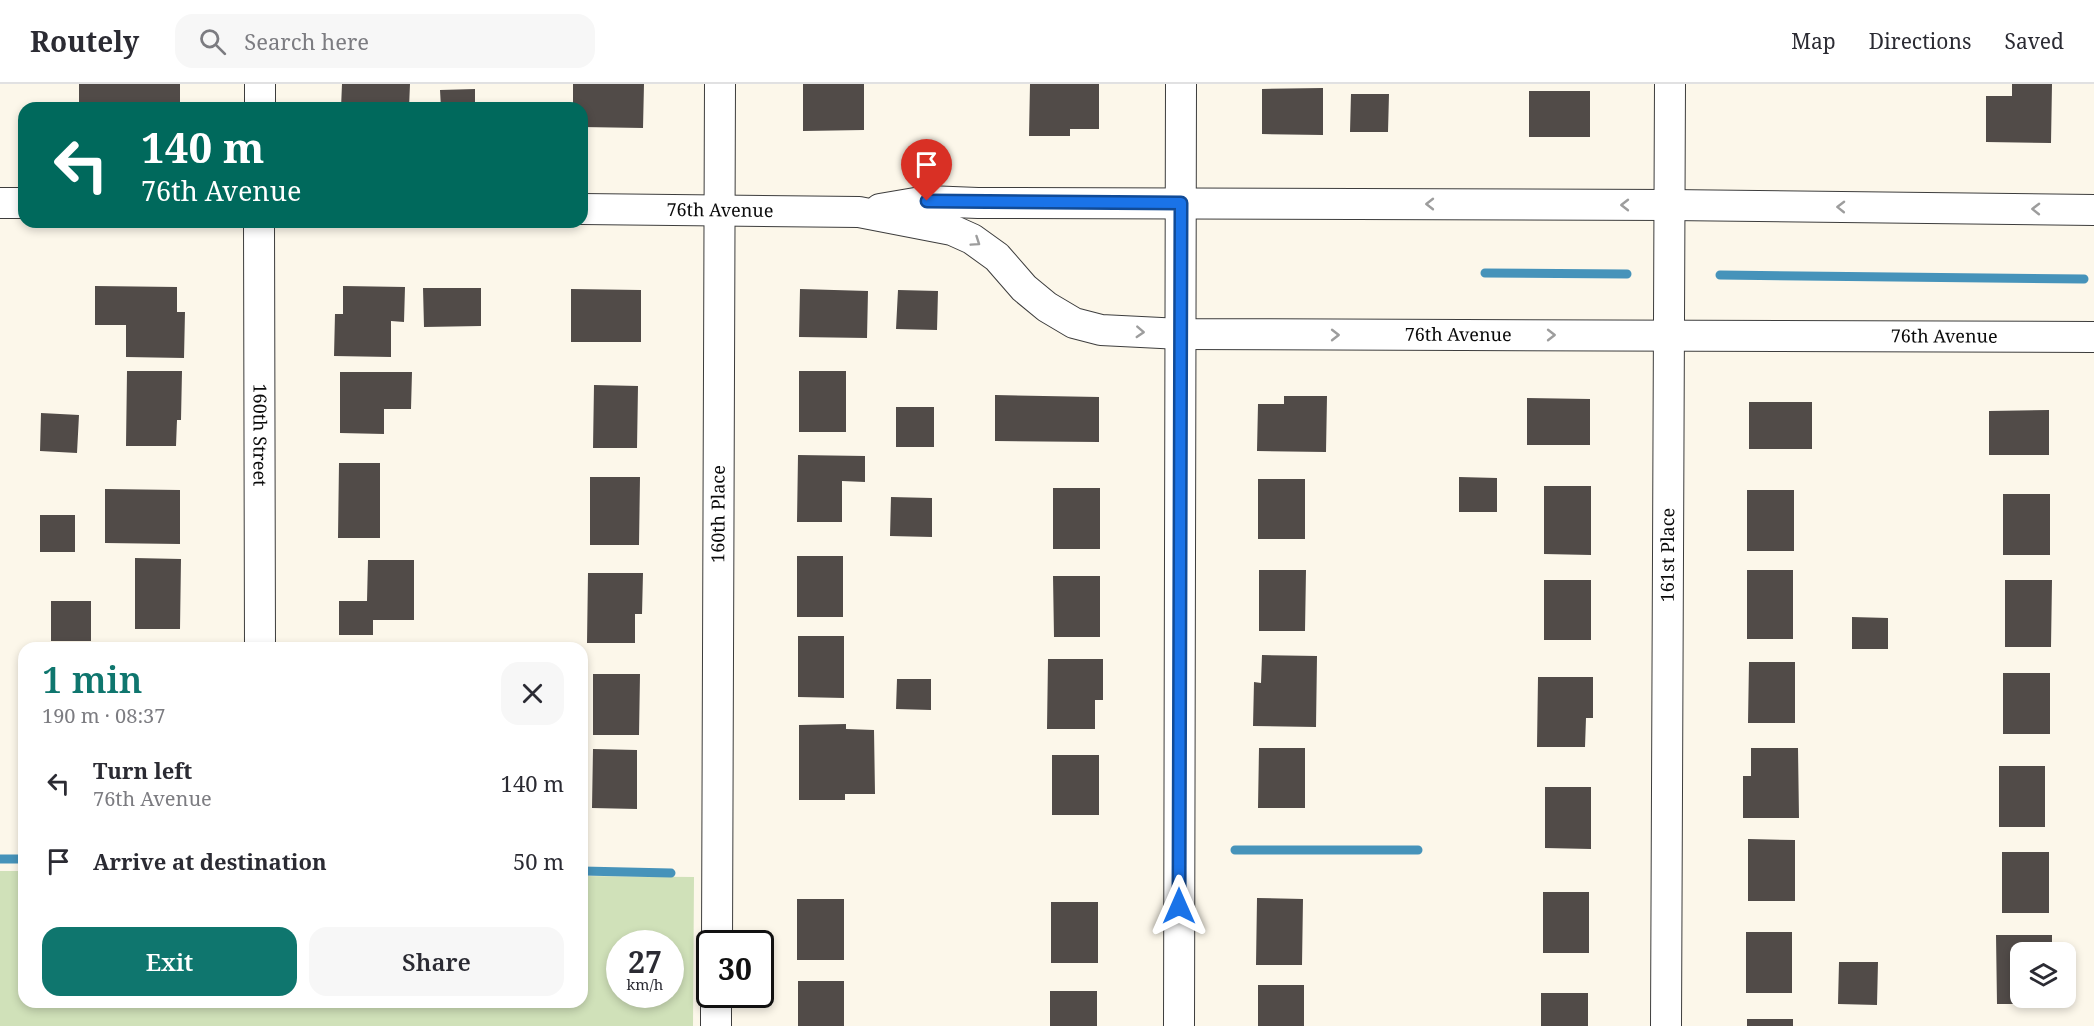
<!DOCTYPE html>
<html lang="en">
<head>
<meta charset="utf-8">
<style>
  body { margin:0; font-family:"Noto Serif",serif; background:#f7f7f7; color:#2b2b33; height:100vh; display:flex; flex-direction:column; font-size:22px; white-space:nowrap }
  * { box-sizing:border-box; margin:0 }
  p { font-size:20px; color:#7c7c81 }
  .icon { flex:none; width:33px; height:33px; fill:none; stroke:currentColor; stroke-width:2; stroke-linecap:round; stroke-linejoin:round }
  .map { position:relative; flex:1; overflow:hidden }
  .panel { position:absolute; left:18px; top:558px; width:570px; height:366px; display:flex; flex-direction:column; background:#fff; border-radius:18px; box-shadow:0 3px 9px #0003 }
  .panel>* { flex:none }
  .top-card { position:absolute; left:18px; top:18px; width:570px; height:126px; border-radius:18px; box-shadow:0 3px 9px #0003; background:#00695c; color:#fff; overflow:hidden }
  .controls { position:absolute; left:2010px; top:858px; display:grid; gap:12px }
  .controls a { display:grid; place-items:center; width:66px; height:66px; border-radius:12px; background:#fff; box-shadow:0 3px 9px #0003; font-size:30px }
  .speed { position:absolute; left:606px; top:846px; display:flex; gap:12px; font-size:30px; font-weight:700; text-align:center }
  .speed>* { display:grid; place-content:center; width:78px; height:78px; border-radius:50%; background:#fff; box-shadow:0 3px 9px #0003; line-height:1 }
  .speed small { font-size:15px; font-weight:400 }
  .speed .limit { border:3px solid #111; border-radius:9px; background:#fff; color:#111 }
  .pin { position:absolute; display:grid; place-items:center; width:51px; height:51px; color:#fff; margin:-62px -26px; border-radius:50% 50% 50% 0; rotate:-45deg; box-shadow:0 0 6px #0007 }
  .pin .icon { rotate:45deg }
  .me { position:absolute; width:66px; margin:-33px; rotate:0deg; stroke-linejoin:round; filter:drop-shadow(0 0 4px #0008) }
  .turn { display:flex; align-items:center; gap:21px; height:126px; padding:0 24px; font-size:27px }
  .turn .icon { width:78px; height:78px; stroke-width:2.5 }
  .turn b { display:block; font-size:42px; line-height:51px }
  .round { display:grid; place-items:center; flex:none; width:63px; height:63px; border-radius:18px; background:#f7f7f7 }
  .overview { display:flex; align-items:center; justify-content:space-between; height:102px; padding:0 24px }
  h1 { font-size:36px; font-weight:600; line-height:45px; color:#0f766e }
  .action { display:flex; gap:12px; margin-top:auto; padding:12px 24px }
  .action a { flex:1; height:69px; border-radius:18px; background:#0f766e; color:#fff; font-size:24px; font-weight:600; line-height:69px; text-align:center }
  .action a+a { background:#f7f7f7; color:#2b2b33 }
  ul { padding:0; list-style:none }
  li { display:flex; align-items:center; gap:18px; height:78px; padding:0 24px }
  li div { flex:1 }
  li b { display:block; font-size:22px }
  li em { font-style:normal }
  header { display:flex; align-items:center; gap:36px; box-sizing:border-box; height:84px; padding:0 30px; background:#fff; border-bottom:2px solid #e1e1e2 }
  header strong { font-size:28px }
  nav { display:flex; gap:33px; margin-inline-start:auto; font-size:21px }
  .search { width:420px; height:54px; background:#f7f7f7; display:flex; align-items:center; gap:15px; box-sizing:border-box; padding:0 21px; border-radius:18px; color:#7c7c81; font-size:22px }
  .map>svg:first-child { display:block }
</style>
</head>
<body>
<header>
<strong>Routely</strong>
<div class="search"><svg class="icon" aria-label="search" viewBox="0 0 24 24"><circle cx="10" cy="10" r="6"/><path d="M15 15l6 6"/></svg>Search here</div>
<nav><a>Map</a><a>Directions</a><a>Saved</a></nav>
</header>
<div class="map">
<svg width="2094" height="942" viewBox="0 0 2094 942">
  <rect width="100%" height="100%" fill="#fcf7ea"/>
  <!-- green -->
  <path fill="#d0e1b9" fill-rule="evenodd" d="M0,787H24V918H582V792L694,793L693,942H0ZM620,860H670V910H620Z"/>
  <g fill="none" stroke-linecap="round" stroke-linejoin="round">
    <!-- stream -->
    <path stroke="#4693ba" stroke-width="9" d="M1485,189L1627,190
      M1720,191L2084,195
      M1235,766H1418
      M0,775H24
      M582,787L671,789"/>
  </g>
  <!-- building -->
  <path fill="#514b48" d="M79,0H180V24H79Z
    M342,0H410L409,24H341Z
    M573,0H644L643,44L582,43V24H573Z
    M803,0H864V46L803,47Z
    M1030,0H1099V45H1070V52H1029Z
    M2012,0H2052L2051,59L1986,58V12H2012Z
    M1323,4V51L1262,50V5Z
    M475,5V24H441L440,6Z
    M1529,7H1590V53H1529Z
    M1351,10H1389L1388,48H1350Z
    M95,202L177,203V228H185L184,274L126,273V241H95Z
    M343,202L405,203L404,238L391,237V273L334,272L335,230H343Z
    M423,204H481V242L424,243Z
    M571,205L641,206V258H571Z
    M800,205L868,207L867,254L799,253Z
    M898,206L938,207L937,246L896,245Z
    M127,287H182L181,336H177L176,362H126Z
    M799,287H846V348H799Z
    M340,288H412L411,325H384V350L340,349Z
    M594,301L638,302L637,364H593Z
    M995,311L1099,313V358L995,357Z
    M1284,312H1327L1326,368L1257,367L1258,320H1284Z
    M1527,314L1590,315V361H1527Z
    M1749,318H1812V365H1749Z
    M896,323H934V363H896Z
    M2049,326V371H1989V327Z
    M41,329L79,331L77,369L40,367Z
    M798,371L865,372V398L842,397V438H797Z
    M339,379H380V454H338Z
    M590,393H640L639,461H590Z
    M1459,393L1497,394V428H1459Z
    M1258,395H1305V455H1258Z
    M1544,402H1591V471L1544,470Z
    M1053,404H1100V465H1053Z
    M105,405L180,406V460L105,459Z
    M1747,406H1794V467H1747Z
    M2003,410H2050V471H2003Z
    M891,413L932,414V453L890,452Z
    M40,431H75V468H40Z
    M797,472H843V533H797Z
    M135,474L181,475L180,545H135Z
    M368,476H414V536H373V551H339V517H367Z
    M1259,486H1306L1305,547H1259Z
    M1747,486H1793V555H1747Z
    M588,489H643L642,530H635V559H587Z
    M1053,492H1100V553H1054Z
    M1544,496H1591V556H1544Z
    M2005,496H2052L2051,563H2005Z
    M51,517H91V557H51Z
    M1852,533L1888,534V565H1852Z
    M798,552H844V614L798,613Z
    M1262,571L1317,572L1316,643L1253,642L1254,598L1261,599Z
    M1048,575H1103V616H1095V645H1047Z
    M1749,578H1795V639H1748Z
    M2003,589H2050V650H2003Z
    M593,590H640L639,651H593Z
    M1538,593H1593V634H1586L1585,663H1537Z
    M897,595H931V626L896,625Z
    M846,640V645L874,646L875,710H845V716H799V641Z
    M1259,664H1305V724H1258Z
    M1751,664H1798L1799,734H1743V692H1751Z
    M593,665L637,666V725L592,724Z
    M1052,671H1099V731H1052Z
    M1999,682H2045V743H1999Z
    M1545,703H1591V765L1545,764Z
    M1748,755L1795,756V817H1748Z
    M2002,768H2049V829H2002Z
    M1543,808H1589V869H1543Z
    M1257,814L1303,815L1302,881H1256Z
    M797,815H844V876H797Z
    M1051,818H1098V879H1051Z
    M1746,848H1792V909H1746Z
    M1996,851H2052V868H2020V914H2043V920H1997Z
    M1839,878H1878L1877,921L1838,920Z
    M798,897H844V942H798Z
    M1258,901H1304V942H1258Z
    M1050,907H1097V942H1050Z
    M1541,909H1588V942H1541Z
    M1747,935H1793V942H1747Z"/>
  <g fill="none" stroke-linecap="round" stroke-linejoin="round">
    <!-- street casing -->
    <g stroke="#3d3d3d" stroke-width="32">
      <g id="street">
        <path d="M260,24V0"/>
        <path d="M0,119H24"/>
        <path id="s1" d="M582,125L859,128L952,146L972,155L997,173L1024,204L1047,223L1074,239L1101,246L1181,250L2094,253"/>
        <path d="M880,125L927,117L978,119L1670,121L2094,126"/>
        <path id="s2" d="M259,138L260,564"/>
        <path id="s3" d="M717,860L720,0"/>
        <path d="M716,942V910"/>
        <path d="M1179,942L1181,0"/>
        <path id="s4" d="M1666,942L1670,0"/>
      </g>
    </g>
    <!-- street -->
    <use href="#street" stroke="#fff" stroke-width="30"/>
  </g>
  <!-- one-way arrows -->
  <defs><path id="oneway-chevron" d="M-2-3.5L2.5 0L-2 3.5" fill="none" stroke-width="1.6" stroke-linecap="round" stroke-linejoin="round" transform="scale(1.5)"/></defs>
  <g stroke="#9d9d9d">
    <use href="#oneway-chevron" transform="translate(1430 120) rotate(-180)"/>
    <use href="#oneway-chevron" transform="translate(1625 121) rotate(-180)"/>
    <use href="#oneway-chevron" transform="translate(1841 123) rotate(-179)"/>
    <use href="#oneway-chevron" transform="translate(2036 125) rotate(-179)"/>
    <use href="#oneway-chevron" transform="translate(976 158) rotate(34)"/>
    <use href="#oneway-chevron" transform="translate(1140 248) rotate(3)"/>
    <use href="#oneway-chevron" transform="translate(1335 251)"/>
    <use href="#oneway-chevron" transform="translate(1551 251)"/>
  </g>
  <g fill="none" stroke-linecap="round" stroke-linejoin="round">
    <!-- route casing -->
    <g stroke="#114b97" stroke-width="15">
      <path id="route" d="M927,117L1181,119L1179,822"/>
    </g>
    <!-- route -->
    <use href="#route" stroke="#1a73e8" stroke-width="10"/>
  </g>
  <g text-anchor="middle" stroke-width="6" stroke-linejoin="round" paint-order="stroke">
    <!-- street labels -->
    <g font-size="18" fill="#0a0a0a" stroke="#fff">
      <text dy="6" stroke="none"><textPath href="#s1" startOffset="138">76th Avenue</textPath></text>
      <text dy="6" stroke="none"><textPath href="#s1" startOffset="912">76th Avenue</textPath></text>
      <text dy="6" stroke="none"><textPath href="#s1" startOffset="1398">76th Avenue</textPath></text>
      <text dy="6" stroke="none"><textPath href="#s2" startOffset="213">160th Street</textPath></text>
      <text dy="6" stroke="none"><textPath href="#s3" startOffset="430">160th Place</textPath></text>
      <text dy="6" stroke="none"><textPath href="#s4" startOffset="471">161st Place</textPath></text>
    </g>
  </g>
</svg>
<div class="controls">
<a><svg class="icon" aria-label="layers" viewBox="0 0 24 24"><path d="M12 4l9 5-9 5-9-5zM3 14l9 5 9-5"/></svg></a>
</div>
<div class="speed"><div>27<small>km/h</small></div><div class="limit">30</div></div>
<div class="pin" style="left:927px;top:117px;background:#d93025"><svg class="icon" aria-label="arrive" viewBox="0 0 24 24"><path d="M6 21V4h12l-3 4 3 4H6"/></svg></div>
<svg class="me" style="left:1179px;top:822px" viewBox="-20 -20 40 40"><path d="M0-17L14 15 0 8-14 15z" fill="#1a73e8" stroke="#fff" stroke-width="4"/></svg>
<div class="top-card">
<div class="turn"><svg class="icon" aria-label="left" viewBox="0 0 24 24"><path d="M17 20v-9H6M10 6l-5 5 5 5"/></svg><div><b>140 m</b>76th Avenue</div></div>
</div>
<section class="panel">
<div class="overview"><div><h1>1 min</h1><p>190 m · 08:37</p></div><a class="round"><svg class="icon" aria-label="close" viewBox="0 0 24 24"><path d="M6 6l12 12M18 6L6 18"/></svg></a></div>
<ul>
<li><svg class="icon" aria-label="left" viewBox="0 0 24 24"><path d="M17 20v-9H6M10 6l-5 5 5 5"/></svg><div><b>Turn left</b><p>76th Avenue</p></div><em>140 m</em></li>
<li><svg class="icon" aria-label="arrive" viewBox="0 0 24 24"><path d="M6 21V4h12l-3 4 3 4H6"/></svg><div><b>Arrive at destination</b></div><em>50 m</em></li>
</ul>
<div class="action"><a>Exit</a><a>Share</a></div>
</section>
</div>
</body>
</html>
